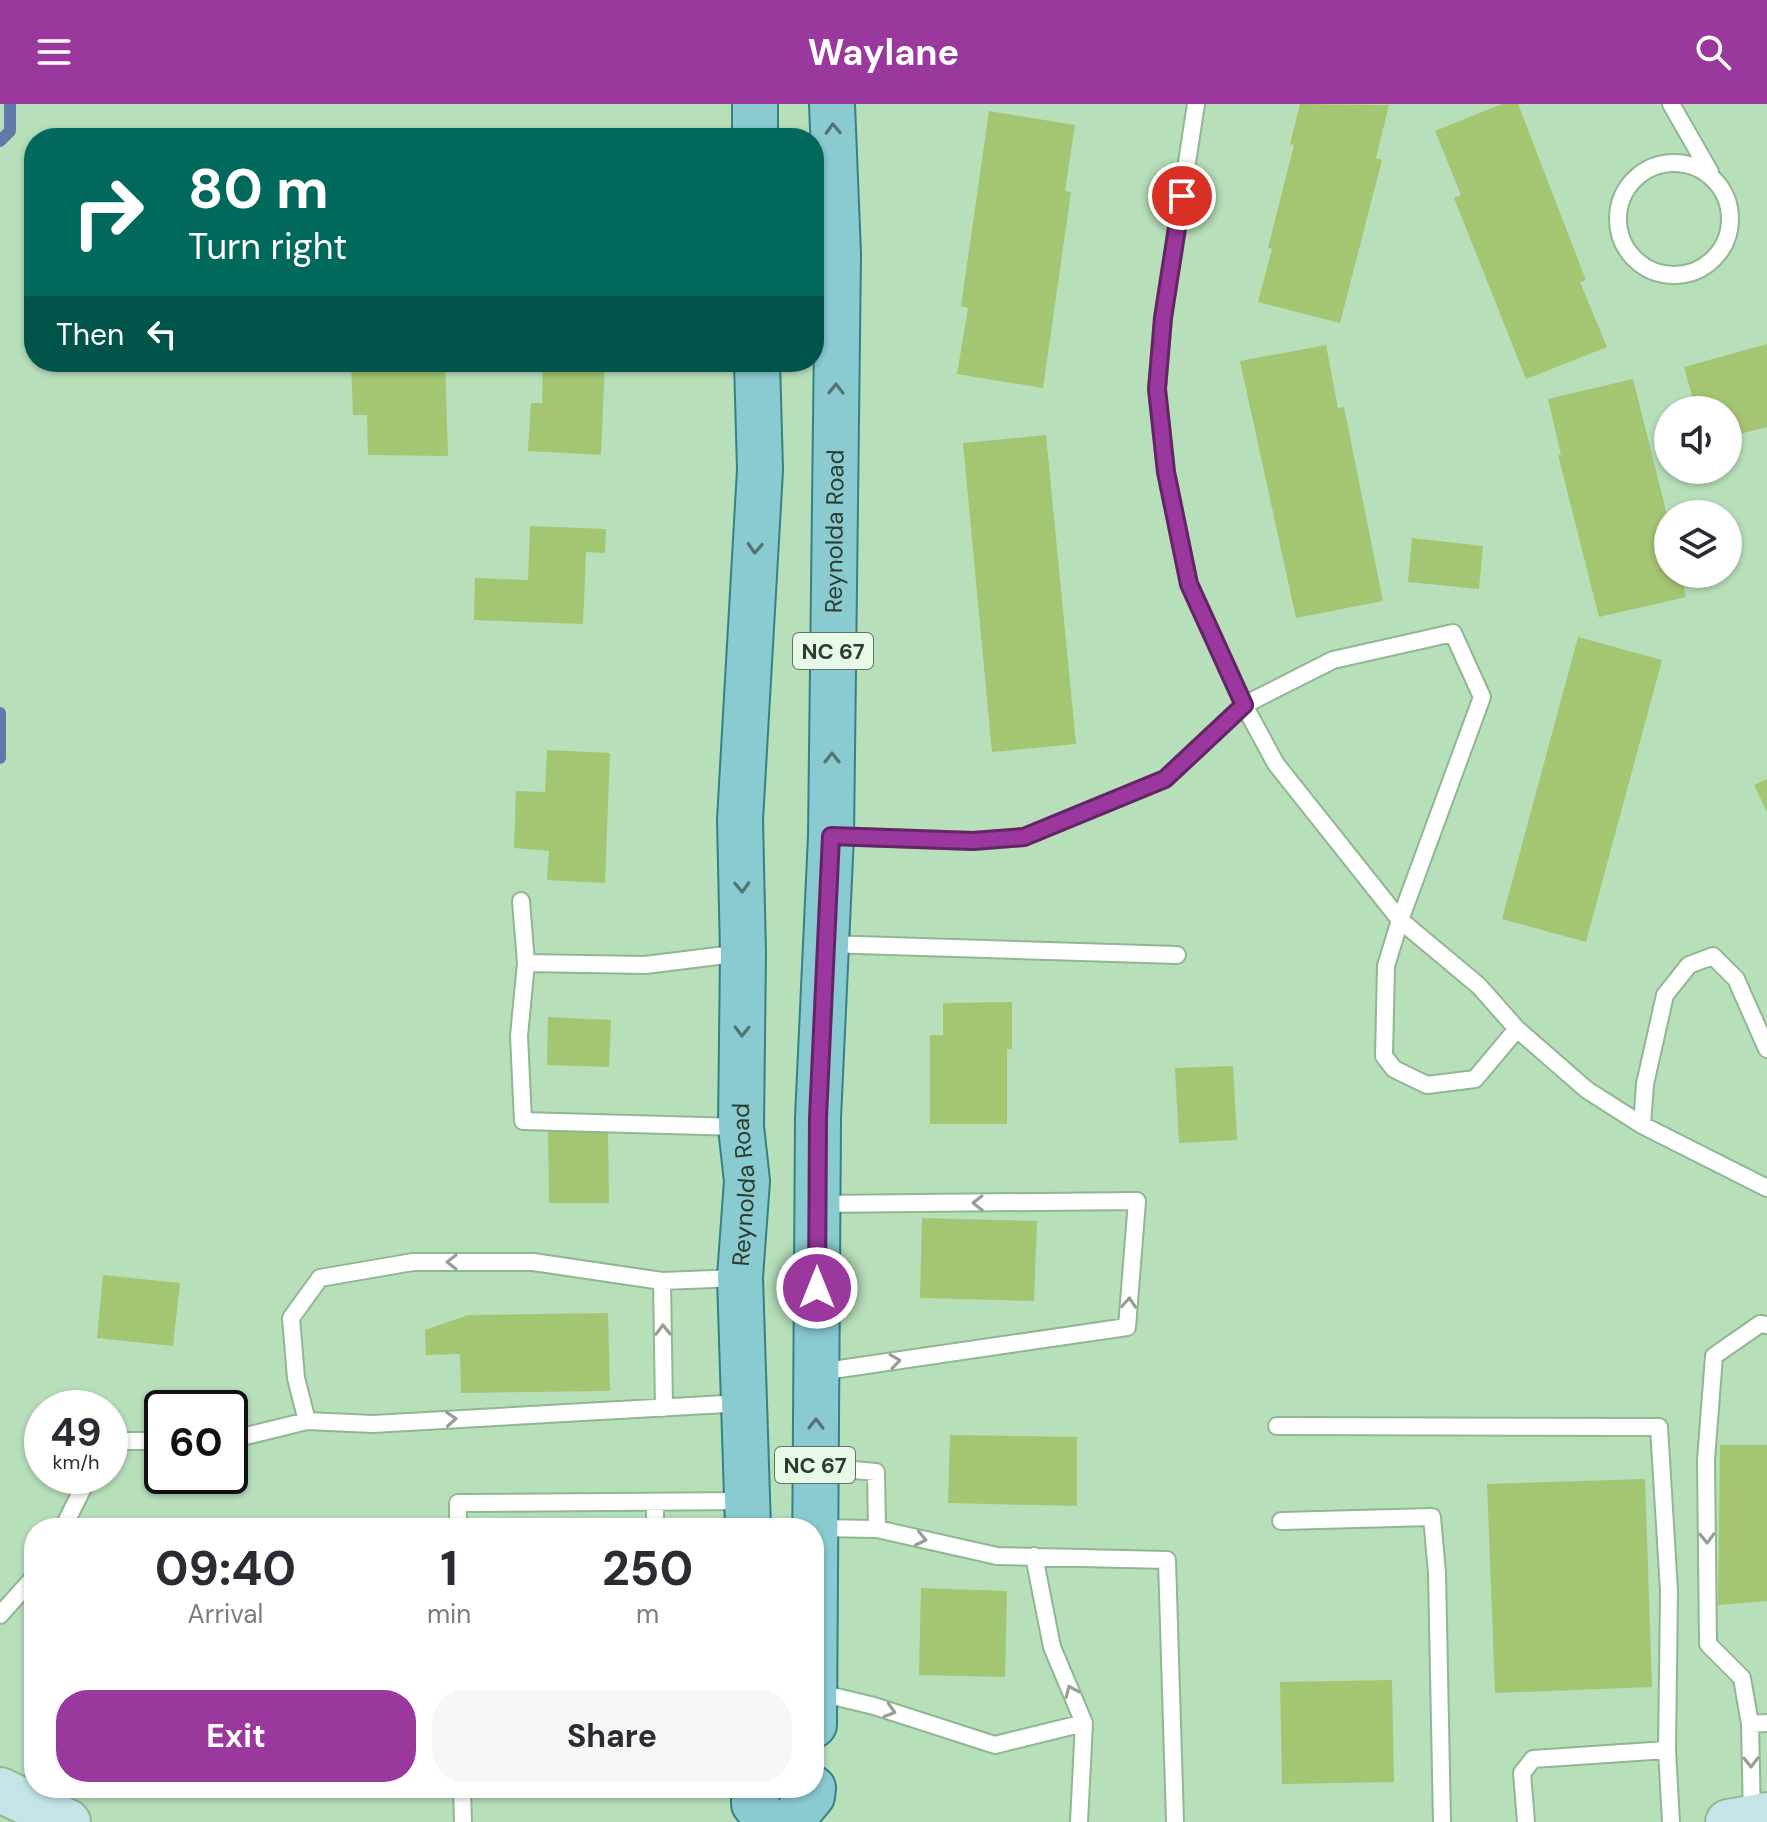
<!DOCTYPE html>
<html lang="en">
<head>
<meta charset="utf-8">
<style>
  body { margin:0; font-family:"DM Sans",sans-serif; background:#f7f7f7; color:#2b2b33; height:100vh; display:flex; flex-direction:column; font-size:30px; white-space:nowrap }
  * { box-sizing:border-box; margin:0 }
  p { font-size:26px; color:#7c7c81 }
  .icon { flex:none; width:44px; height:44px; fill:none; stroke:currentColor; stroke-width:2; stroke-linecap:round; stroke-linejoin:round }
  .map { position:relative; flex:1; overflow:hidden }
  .panel { position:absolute; left:24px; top:1414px; width:800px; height:280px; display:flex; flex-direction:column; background:#fff; border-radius:32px; box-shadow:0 2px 6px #0004 }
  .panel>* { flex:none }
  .top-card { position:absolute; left:24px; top:24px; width:800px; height:244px; border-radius:32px; box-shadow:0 2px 6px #0004; background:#00695c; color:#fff; overflow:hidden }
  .buttons { position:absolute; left:1654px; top:292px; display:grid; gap:16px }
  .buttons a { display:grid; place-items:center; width:88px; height:88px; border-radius:50%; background:#fff; box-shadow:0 2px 6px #0004; font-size:40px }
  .speed { position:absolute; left:24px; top:1286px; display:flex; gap:16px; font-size:40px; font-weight:700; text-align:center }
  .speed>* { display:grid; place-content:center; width:104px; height:104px; border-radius:50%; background:#fff; box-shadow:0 2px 6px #0004; line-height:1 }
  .speed small { font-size:20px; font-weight:400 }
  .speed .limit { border:4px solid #111; border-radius:12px; background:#fff; color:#111 }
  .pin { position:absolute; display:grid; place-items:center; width:68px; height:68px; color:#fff; margin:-34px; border:4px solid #fff; border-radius:50%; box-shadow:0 2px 8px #0007 }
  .me { position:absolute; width:88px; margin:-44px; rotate:0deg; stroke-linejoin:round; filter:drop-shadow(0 0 6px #0008) }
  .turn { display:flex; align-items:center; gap:28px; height:168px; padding:0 32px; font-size:36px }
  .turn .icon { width:104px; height:104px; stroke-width:2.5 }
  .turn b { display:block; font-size:56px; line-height:68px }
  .then { display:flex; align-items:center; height:76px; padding:0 32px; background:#0003; gap:16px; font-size:30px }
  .eta { display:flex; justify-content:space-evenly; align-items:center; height:136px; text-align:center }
  .eta b { font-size:48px; font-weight:700; line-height:56px }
  .button { display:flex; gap:16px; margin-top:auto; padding:16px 32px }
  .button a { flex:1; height:92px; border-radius:32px; background:#9b389e; color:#fff; font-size:32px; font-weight:700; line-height:92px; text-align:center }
  .button a+a { background:#f7f7f7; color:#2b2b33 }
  header { display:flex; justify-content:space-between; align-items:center; height:104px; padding:0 32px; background:#9b389e; color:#fff; font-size:36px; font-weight:700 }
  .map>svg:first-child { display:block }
</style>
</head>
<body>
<header><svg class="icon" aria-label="menu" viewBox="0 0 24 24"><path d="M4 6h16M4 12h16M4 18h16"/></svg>Waylane<svg class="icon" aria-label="search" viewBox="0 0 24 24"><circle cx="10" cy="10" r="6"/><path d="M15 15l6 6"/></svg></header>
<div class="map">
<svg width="1767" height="1718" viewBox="0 0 1767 1718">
  <rect width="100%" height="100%" fill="#b7dfba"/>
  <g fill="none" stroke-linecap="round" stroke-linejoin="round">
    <!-- stream -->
    <path stroke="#607aaa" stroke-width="12" d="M0,37L10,27V0
      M0,609V654"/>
  </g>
  <!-- building -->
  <path fill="#a4c572" d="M1300,0L1389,1L1376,54L1382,56L1340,219L1258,198L1272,145L1268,144L1294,41L1290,40Z
    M1502,0H1518L1586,176L1580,178L1607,243L1526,275L1454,94L1461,91L1435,27Z
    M989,7L1075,21L1065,87L1071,88L1043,284L957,270L968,204L961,202Z
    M1767,240V323L1728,333V306H1696L1684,263Z
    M1326,241L1338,304L1344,303L1383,497L1296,514L1240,257Z
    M351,258H445L448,352L368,351L367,311H353Z
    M543,258H605L601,351L528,347L531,299H542Z
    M1633,275L1668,415V470H1681L1686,493L1599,513L1558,351H1561L1548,295Z
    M1046,331L1076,640L992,648L963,339Z
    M530,422L606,425L605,449L586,448L583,520L474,516L475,474L528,476Z
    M1412,434L1483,442L1479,485L1408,478Z
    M1578,533L1662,556L1586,838L1502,815Z
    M547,646L610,649L605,779L547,776L549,747L514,744L516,687L545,688Z
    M1767,675V708L1754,681Z
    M1012,898V945H1007V1020H930V931H943V899Z
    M548,913L611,916L609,963L547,961Z
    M1233,962L1237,1036L1179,1039L1175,964Z
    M548,1027L608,1028L609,1099H549Z
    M922,1114L1037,1117L1034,1197L920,1194Z
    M103,1171L180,1179L173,1242L97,1234Z
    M608,1209L610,1287L461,1289L460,1250L426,1251L425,1226L468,1211Z
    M950,1331L1077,1333V1402L948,1399Z
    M1720,1341H1767V1497L1718,1501Z
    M1645,1375L1652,1583L1495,1589L1487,1380Z
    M514,1420L637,1421V1424H514Z
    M921,1484L1007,1487L1005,1573L919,1571Z
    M1392,1576L1394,1678L1282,1680L1280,1578Z"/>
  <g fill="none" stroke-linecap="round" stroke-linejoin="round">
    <!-- lane casing -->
    <g stroke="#90b692" stroke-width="20">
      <path id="lane" d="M1196,0L1163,214L1157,285L1166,368L1189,480L1244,601L1276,660L1400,816L1386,862L1384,952L1394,965L1427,981L1475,975L1517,925
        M1671,0L1710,68
        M1618 115a56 56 0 1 1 112 0a56 56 0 1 1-112 0Z
        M833,732L973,737L1024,733L1165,675L1244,601L1333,556L1453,529L1482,593L1400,816L1479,882L1517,925L1587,986L1642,1021L1767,1084
        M521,797L526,859L645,861L742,849
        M826,840L1177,851
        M526,859L519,932L523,1017L739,1023
        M1642,1021L1645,980L1665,891L1689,861L1713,852L1736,875L1767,945
        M818,1100L1137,1097L1127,1223L819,1268
        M662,1177L739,1174
        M307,1317L296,1274L291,1214L320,1174L413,1158H533L662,1177L664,1304
        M1277,1322L1659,1323L1669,1487L1667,1646
        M230,1336L307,1317L373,1320L743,1299
        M110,1337H162
        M819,1363L876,1368L877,1425
        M1281,1417L1432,1413L1437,1469L1442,1718
        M63,1424L89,1372
        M458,1424V1399L746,1397
        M655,1424V1398
        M817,1424L877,1425L997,1452L1167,1456L1175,1718
        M1034,1452L1052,1543L1084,1619L1079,1718
        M0,1511L34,1473
        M816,1588L874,1602L995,1641L1084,1619
        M1750,1620L1742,1574L1708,1540L1706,1356L1714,1252L1760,1220L1767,1221
        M462,1684L463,1718
        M1752,1713L1750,1620L1767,1619
        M1526,1718L1522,1669L1533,1655L1667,1646L1671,1718"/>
    </g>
    <!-- secondary casing -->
    <g stroke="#90b692" stroke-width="48">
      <path id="secondary" d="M0,1686L68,1718
        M1728,1718L1767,1711"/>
    </g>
    <!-- primary casing -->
    <g stroke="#368183" stroke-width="48">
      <g id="primary">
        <path d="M755,0V34"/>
        <path id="s1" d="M748,1424L740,1173L747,1077L741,1023L743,849L740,716L760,366L757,258"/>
        <path id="s2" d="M814,1621L818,1014L831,732L838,150L832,0"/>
        <path d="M754,1684V1700L769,1718"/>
        <path d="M790,1718L812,1692L813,1684"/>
      </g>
    </g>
    <!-- lane -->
    <use href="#lane" stroke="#fff" stroke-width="16"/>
    <!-- secondary -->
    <use href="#secondary" stroke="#c4e4e8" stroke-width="44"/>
    <!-- primary -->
    <use href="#primary" stroke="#8acad1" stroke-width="44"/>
  </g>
  <!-- one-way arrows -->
  <defs><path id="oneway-chevron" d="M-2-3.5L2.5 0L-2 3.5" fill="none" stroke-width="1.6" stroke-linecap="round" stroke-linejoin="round" transform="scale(2)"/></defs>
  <g stroke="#52756f">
    <use href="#oneway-chevron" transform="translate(833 25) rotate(-92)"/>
    <use href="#oneway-chevron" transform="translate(836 285) rotate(-89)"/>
    <use href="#oneway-chevron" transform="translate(755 444) rotate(93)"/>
    <use href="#oneway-chevron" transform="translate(832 654) rotate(-90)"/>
    <use href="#oneway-chevron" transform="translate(742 783) rotate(88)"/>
    <use href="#oneway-chevron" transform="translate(742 927) rotate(91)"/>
    <use href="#oneway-chevron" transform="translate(816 1320) rotate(-89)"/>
  </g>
  <g stroke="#969e96">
    <use href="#oneway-chevron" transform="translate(978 1099) rotate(179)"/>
    <use href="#oneway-chevron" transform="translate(452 1158) rotate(180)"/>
    <use href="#oneway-chevron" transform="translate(1129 1199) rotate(-86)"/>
    <use href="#oneway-chevron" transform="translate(663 1226) rotate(-91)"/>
    <use href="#oneway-chevron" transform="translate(895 1257) rotate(-8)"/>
    <use href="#oneway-chevron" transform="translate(451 1315) rotate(-4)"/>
    <use href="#oneway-chevron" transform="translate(1707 1434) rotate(89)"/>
    <use href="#oneway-chevron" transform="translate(921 1435) rotate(12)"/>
    <use href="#oneway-chevron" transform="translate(1071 1587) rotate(-113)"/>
    <use href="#oneway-chevron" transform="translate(890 1607) rotate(17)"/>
    <use href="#oneway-chevron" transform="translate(1751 1658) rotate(89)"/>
  </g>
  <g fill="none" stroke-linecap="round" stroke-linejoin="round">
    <!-- route casing -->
    <g stroke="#652467" stroke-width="20">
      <path id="route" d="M817,1184L818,1014L831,732L973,737L1024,733L1165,675L1244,601L1189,480L1166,368L1157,285L1163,214L1182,92"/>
    </g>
    <!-- route -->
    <use href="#route" stroke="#9b389e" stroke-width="14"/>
  </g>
  <g text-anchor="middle" stroke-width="7" stroke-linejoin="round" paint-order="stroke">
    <!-- shield labels -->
    <g fill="#e6fae7" stroke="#647565" stroke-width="2">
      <rect x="793" y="529" width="80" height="36" rx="6"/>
      <rect x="775" y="1343" width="80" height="36" rx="6"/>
    </g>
    <g font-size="22" font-weight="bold" fill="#2c3c2d">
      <text x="833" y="555">NC 67</text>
      <text x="815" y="1369">NC 67</text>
    </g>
    <!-- street labels -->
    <g font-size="24" fill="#2c3c2d" stroke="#e6fae7">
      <text dy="8" stroke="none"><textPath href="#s2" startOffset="1194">Reynolda Road</textPath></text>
      <text dy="8" stroke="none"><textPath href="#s1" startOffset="344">Reynolda Road</textPath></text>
    </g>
  </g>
</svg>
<div class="buttons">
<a><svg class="icon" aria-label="sound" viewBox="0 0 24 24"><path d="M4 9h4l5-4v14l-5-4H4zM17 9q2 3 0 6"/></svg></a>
<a><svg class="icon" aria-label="layers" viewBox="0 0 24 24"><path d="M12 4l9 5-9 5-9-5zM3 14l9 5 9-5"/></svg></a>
</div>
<div class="speed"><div>49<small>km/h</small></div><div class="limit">60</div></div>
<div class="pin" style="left:1182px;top:92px;background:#d93025"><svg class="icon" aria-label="arrive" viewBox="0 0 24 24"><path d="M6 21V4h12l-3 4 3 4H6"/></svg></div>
<svg class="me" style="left:817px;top:1184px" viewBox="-20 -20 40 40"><circle r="17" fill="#9b389e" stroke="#fff" stroke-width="3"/><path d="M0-11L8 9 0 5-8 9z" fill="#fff"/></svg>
<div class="top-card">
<div class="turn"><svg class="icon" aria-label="right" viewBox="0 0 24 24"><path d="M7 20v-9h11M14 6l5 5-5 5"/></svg><div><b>80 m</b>Turn right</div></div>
<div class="then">Then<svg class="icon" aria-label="left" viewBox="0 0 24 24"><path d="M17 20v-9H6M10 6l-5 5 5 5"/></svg></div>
</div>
<section class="panel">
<div class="eta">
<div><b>09:40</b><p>Arrival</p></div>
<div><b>1</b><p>min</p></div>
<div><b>250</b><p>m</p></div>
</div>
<div class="button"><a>Exit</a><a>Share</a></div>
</section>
</div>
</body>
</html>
